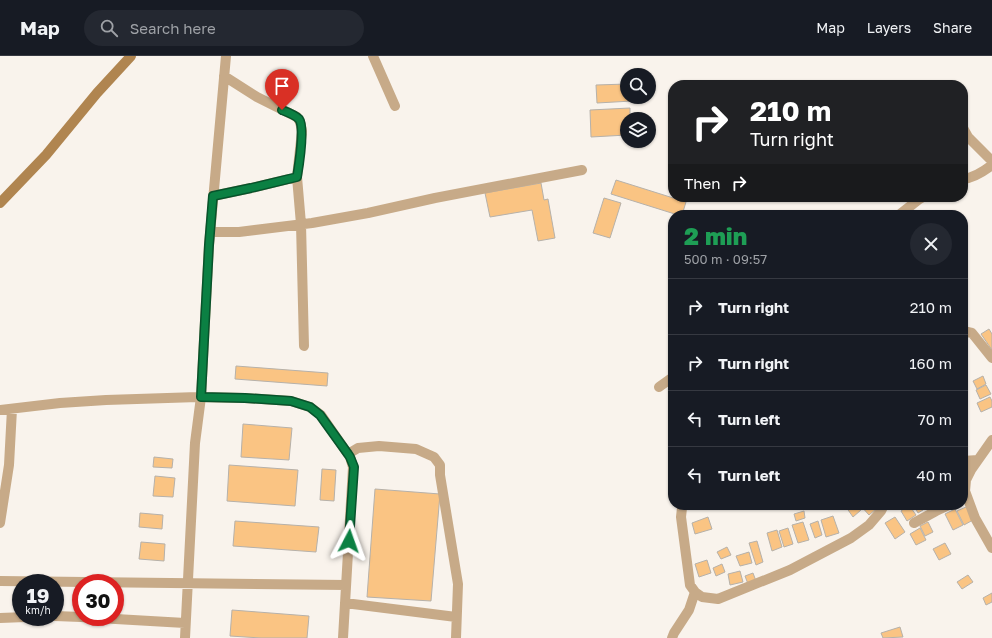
<!DOCTYPE html>
<html lang="en">
<head>
<meta charset="utf-8">
<style>
  body { margin:0; font-family:"Golos Text",sans-serif; background:#242831; color:#f1f3f6; height:100vh; display:flex; flex-direction:column; font-size:15px; white-space:nowrap }
  * { box-sizing:border-box; margin:0 }
  p { font-size:13px; color:#9ea1a6 }
  .icon { flex:none; width:22px; height:22px; fill:none; stroke:currentColor; stroke-width:2; stroke-linecap:round; stroke-linejoin:round }
  .map { position:relative; flex:1; overflow:hidden }
  .side { position:absolute; left:668px; top:154px; width:300px; height:300px; display:flex; flex-direction:column; background:#171b24; border-radius:16px; box-shadow:0 1px 3px #0004 }
  .side>* { flex:none }
  .hud { position:absolute; left:668px; top:24px; width:300px; height:122px; border-radius:16px; box-shadow:0 1px 3px #0004; background:#202124; color:#fff; overflow:hidden }
  .tools { position:absolute; left:620px; top:12px; display:grid; gap:8px }
  .tools a { display:grid; place-items:center; width:36px; height:36px; border-radius:50%; background:#171b24; box-shadow:0 1px 3px #0004; font-size:20px }
  .speed { position:absolute; left:12px; top:518px; display:flex; gap:8px; font-size:20px; font-weight:700; text-align:center }
  .speed>* { display:grid; place-content:center; width:52px; height:52px; border-radius:50%; background:#171b24; box-shadow:0 1px 3px #0004; line-height:1 }
  .speed small { font-size:10px; font-weight:400 }
  .speed .limit { border:6px solid #d22; background:#fff; color:#111 }
  .pin { position:absolute; display:grid; place-items:center; width:34px; height:34px; color:#fff; margin:-41px -17px; border-radius:50% 50% 50% 0; rotate:-45deg; box-shadow:0 0 4px #0007 }
  .pin .icon { rotate:45deg }
  .me { position:absolute; width:44px; margin:-22px; rotate:4deg; stroke-linejoin:round; filter:drop-shadow(0 0 3px #0008) }
  .turn { display:flex; align-items:center; gap:14px; height:84px; padding:0 16px; font-size:18px }
  .turn .icon { width:52px; height:52px; stroke-width:2.5 }
  .turn b { display:block; font-size:28px; line-height:34px }
  .then { display:flex; align-items:center; height:38px; padding:0 16px; background:#0003; gap:8px; font-size:15px }
  .round { display:grid; place-items:center; flex:none; width:42px; height:42px; border-radius:21px; background:#242831 }
  .head { display:flex; align-items:center; justify-content:space-between; height:68px; padding:0 16px }
  h1 { font-size:24px; font-weight:800; line-height:30px; color:#1e9e55 }
  ul { padding:0; list-style:none }
  li { display:flex; align-items:center; gap:12px; height:56px; padding:0 16px; border-top:1px solid #363941 }
  li div { flex:1 }
  li b { display:block; font-size:15px }
  li em { font-style:normal }
  header { display:flex; align-items:center; gap:24px; box-sizing:border-box; height:56px; padding:0 20px; background:#171b24; border-bottom:1px solid #363941 }
  header strong { font-size:19px }
  nav { display:flex; gap:22px; margin-inline-start:auto; font-size:14px }
  .search { width:280px; height:36px; background:#242831; display:flex; align-items:center; gap:10px; box-sizing:border-box; padding:0 14px; border-radius:22px; color:#9ea1a6; font-size:15px }
  .map>svg:first-child { display:block }
</style>
</head>
<body>
<header>
<strong>Map</strong>
<div class="search"><svg class="icon" aria-label="search" viewBox="0 0 24 24"><circle cx="10" cy="10" r="6"/><path d="M15 15l6 6"/></svg>Search here</div>
<nav><a>Map</a><a>Layers</a><a>Share</a></nav>
</header>
<div class="map">
<svg width="992" height="582" viewBox="0 0 992 582">
  <rect width="100%" height="100%" fill="#f9f3ec"/>
  <!-- building -->
  <path fill="#fac483" stroke="#b6b1aa" d="M627,28V41H632V45L597,47L596,29Z
    M630,52V63H627V79L591,81L590,54Z
    M616,124L686,146L682,159H678L611,138Z
    M541,127L544,144L548,143L555,182L538,185L532,154L490,161L485,137Z
    M604,142L621,147L610,182L593,177Z
    M989,273L992,278V294L981,278Z
    M236,310L328,317L327,330L235,323Z
    M983,320L986,328L977,333L973,325Z
    M986,329L991,338L980,343L976,334Z
    M990,341L992,345V351L981,356L977,347Z
    M243,368L292,372L289,404L241,401Z
    M154,401L173,403L172,412L153,411Z
    M229,409L298,414L295,450L227,445Z
    M322,413L336,414L334,445L320,444Z
    M155,420L175,422L173,441L153,440Z
    M375,433L440,438L431,545L367,541Z
    M849,449H857L861,454L853,461L846,451Z
    M860,449H881L869,459Z
    M909,449L916,459L907,465L901,455Z
    M916,449H920L923,454L918,457L914,450Z
    M966,451L973,464L964,469L957,455Z
    M955,453L963,469L953,474L945,458Z
    M804,455L805,462L796,465L794,458Z
    M140,457L163,459L162,473L139,471Z
    M833,460L839,477L826,481L821,464Z
    M708,461L712,473L695,478L692,467Z
    M895,461L905,476L895,483L885,467Z
    M235,465L319,471L316,496L233,490Z
    M818,465L822,479L815,482L810,468Z
    M803,466L809,484L798,487L792,469Z
    M928,466L933,476L925,480L920,470Z
    M788,472L793,488L784,491L779,475Z
    M920,472L926,484L916,489L910,478Z
    M777,474L782,491L772,495L767,477Z
    M757,485L763,506L756,509L749,487Z
    M141,486L165,488L164,505L139,503Z
    M945,487L951,498L939,504L933,493Z
    M727,491L731,499L721,503L717,496Z
    M749,496L752,507L740,510L736,500Z
    M707,504L711,517L699,521L695,508Z
    M722,508L725,516L716,520L713,512Z
    M740,515L743,526L730,529L728,518Z
    M753,517L756,525L748,528L745,520Z
    M968,519L973,526L962,533L957,526Z
    M992,537V546L986,549L983,542Z
    M232,554L309,560L307,582H261L230,580Z
    M900,571L903,581L883,582L881,577Z"/>
  <g fill="none" stroke-linecap="round" stroke-linejoin="round">
    <!-- street -->
    <path stroke="#c7aa88" stroke-width="10" d="M373,0L395,50
      M224,20L257,41L297,61L300,66L302,75L297,121
      M963,72L968,81L992,105
      M963,123C974,122 983,116 992,109
      M213,140L251,132L297,121L301,168L304,290
      M899,159L918,144L923,141
      M210,176H239L312,167L368,157L435,142L582,114
      M963,275L972,277L992,302
      M659,331L673,321
      M0,354L60,347L106,344L198,341L245,342L291,345L310,351L321,359L350,401L353,411L343,582
      M992,384L971,414L966,424L965,435L975,462L992,492
      M348,398L358,392L379,390L416,393L434,401L440,409V419L458,528L456,582
      M963,405L978,404
      M684,449L682,452L681,461L690,529L695,536L702,541L718,543L790,514L851,482L869,469L881,455L884,449
      M0,467L9,409L12,353
      M914,467L936,455L949,449
      M0,525L346,529
      M345,547L456,561
      M55,560L81,561
      M81,561L185,567
      M0,562L26,561
      M185,582L195,387L201,341L209,189L226,0
      M672,582L674,577L689,554L695,536"/>
    <!-- secondary -->
    <path stroke="#b08550" stroke-width="10" d="M0,147L46,99L97,37L131,0"/>
  </g>
  <g fill="none" stroke-linecap="round" stroke-linejoin="round">
    <!-- route casing -->
    <g stroke="#07532c" stroke-width="10">
      <path id="route" d="M282,54C287,56 295,59 299,63C305,71 299,109 297,121L251,132L213,140L209,189L201,341L245,342L291,345L310,351L320,359L348,398L350,401L354,411L349,485"/>
    </g>
    <!-- route -->
    <use href="#route" stroke="#0b8043" stroke-width="7"/>
  </g>
</svg>
<div class="tools">
<a><svg class="icon" aria-label="search" viewBox="0 0 24 24"><circle cx="10" cy="10" r="6"/><path d="M15 15l6 6"/></svg></a>
<a><svg class="icon" aria-label="layers" viewBox="0 0 24 24"><path d="M12 4l9 5-9 5-9-5zM3 14l9 5 9-5"/></svg></a>
</div>
<div class="speed"><div>19<small>km/h</small></div><div class="limit">30</div></div>
<div class="pin" style="left:282px;top:54px;background:#d93025"><svg class="icon" aria-label="arrive" viewBox="0 0 24 24"><path d="M6 21V4h12l-3 4 3 4H6"/></svg></div>
<svg class="me" style="left:349px;top:485px" viewBox="-20 -20 40 40"><path d="M0-17L14 15 0 8-14 15z" fill="#0b8043" stroke="#fff" stroke-width="4"/></svg>
<div class="hud">
<div class="turn"><svg class="icon" aria-label="right" viewBox="0 0 24 24"><path d="M7 20v-9h11M14 6l5 5-5 5"/></svg><div><b>210 m</b>Turn right</div></div>
<div class="then">Then<svg class="icon" aria-label="right" viewBox="0 0 24 24"><path d="M7 20v-9h11M14 6l5 5-5 5"/></svg></div>
</div>
<section class="side">
<div class="head"><div><h1>2 min</h1><p>500 m · 09:57</p></div><a class="round"><svg class="icon" aria-label="close" viewBox="0 0 24 24"><path d="M6 6l12 12M18 6L6 18"/></svg></a></div>
<ul>
<li><svg class="icon" aria-label="right" viewBox="0 0 24 24"><path d="M7 20v-9h11M14 6l5 5-5 5"/></svg><div><b>Turn right</b></div><em>210 m</em></li>
<li><svg class="icon" aria-label="right" viewBox="0 0 24 24"><path d="M7 20v-9h11M14 6l5 5-5 5"/></svg><div><b>Turn right</b></div><em>160 m</em></li>
<li><svg class="icon" aria-label="left" viewBox="0 0 24 24"><path d="M17 20v-9H6M10 6l-5 5 5 5"/></svg><div><b>Turn left</b></div><em>70 m</em></li>
<li><svg class="icon" aria-label="left" viewBox="0 0 24 24"><path d="M17 20v-9H6M10 6l-5 5 5 5"/></svg><div><b>Turn left</b></div><em>40 m</em></li>
</ul>
</section>
</div>
</body>
</html>
